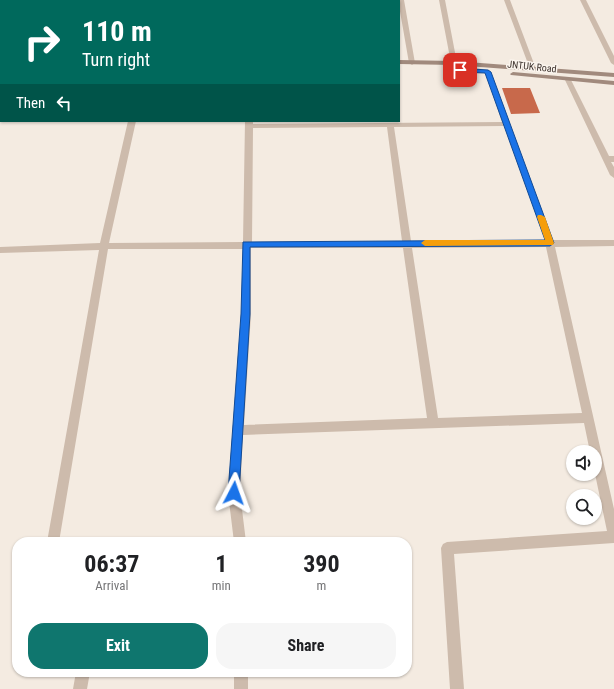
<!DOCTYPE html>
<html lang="en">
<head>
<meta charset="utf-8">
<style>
  body { margin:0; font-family:"Roboto Condensed",sans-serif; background:#f6f6f6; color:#202124; height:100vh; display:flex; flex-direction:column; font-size:15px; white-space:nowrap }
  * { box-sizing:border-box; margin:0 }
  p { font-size:13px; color:#757577 }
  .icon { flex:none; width:22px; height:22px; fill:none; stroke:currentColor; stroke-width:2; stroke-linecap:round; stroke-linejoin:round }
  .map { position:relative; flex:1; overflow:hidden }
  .details { position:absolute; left:12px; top:537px; width:400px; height:140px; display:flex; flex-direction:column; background:#fff; border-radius:16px; box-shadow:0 1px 3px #0004 }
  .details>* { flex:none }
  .hud { position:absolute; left:0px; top:0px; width:400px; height:122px; box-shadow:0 1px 3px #0004; background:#00695c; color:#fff; overflow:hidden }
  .buttons { position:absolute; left:566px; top:445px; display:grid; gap:8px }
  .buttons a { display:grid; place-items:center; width:36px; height:36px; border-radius:50%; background:#fff; box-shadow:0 1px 3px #0004; font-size:20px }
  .pin { position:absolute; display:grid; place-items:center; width:34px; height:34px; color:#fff; margin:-17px; border-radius:8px; box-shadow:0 2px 6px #0006 }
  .me { position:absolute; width:44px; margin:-22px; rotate:4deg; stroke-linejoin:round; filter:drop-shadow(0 0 3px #0008) }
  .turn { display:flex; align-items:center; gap:14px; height:84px; padding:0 16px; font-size:18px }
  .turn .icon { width:52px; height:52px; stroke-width:2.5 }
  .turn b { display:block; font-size:28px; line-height:34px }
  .then { display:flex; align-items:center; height:38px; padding:0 16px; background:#0003; gap:8px; font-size:15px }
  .eta { display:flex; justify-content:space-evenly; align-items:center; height:68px; text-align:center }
  .eta b { font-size:24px; font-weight:700; line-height:28px }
  .primary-button { display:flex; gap:8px; margin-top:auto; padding:8px 16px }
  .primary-button a { flex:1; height:46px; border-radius:16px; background:#0f766e; color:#fff; font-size:16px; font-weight:700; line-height:46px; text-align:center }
  .primary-button a+a { background:#f6f6f6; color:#202124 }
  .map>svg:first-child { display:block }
</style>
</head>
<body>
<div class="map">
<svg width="614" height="689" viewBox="0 0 614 689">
  <rect width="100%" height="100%" fill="#f4ebe1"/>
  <!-- building -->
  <path fill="#c8694b" d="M502,88H530L540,113L511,114Z"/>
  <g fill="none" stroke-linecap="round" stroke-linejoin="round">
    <!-- street -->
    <path fill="#cdbbac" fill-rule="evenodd" d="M103,0H109V1H103Z
      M158,0H164V1H158Z
      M203,0H209V1H203Z
      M342,0H348V1H342Z
      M398,0H404L415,63L412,65L409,63Z
      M439,0H445L457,63L456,64L451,63Z
      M504,0H510L536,69L535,70L530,69Z
      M580,0H586L614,56V65L611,63Z
      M488,70L491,72L553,240H614V246L555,247L614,509V543L454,554L464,689H450L441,548L443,544L447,542L607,531L595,474V452H590L584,423L243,435L240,493L246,542H234L228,493L241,314L243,249H108L59,542H47L99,250L0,253V247L100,243L128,121H136L109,243L243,242L245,121H253V124L502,122L485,72ZM504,126L545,240L411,241L394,127ZM387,127L402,241L252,242L253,128ZM546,247L582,413L438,418L412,248ZM251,248H403L427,418L244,425L251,314Z
      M568,78L571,80L609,156H614V162H611L614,167V178L610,175L565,80Z
      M76,672H90L87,689H73Z
      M234,672H248V689H234Z"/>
    <!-- secondary -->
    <path fill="#a18a7d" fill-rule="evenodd" d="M0,13H1V17H0Z
      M399,60L454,61L614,73V77L454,65L399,64Z
      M513,72L614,81V85L511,75L510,74Z"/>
  </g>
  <!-- route -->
  <path fill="#1a73e8" stroke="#114b97" d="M458,68L488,70L491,72L554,243L550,246L250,247V314L239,493L237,496L234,498L230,496L228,493L241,314L243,242L545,240L485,73L460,72L457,70Z"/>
  <!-- slow -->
  <path fill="#f59e0b" d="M538,215H541L545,217L554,243L553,245L425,246L421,243L425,240H545L537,217Z"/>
  <g text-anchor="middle" stroke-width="3" stroke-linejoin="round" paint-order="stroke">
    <!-- far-street labels -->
    <g font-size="10" fill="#3b302b" stroke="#fbf5ee">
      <text transform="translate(532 66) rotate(6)" y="4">JNTUK Road</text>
    </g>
  </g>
</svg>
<div class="buttons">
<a><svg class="icon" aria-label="sound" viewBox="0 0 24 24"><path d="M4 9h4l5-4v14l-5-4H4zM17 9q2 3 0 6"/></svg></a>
<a><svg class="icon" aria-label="search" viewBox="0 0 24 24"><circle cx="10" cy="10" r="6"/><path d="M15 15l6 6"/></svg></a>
</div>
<div class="pin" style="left:460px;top:70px;background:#d93025"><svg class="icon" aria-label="arrive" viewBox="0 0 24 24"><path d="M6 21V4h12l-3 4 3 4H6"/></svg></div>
<svg class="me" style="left:234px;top:493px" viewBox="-20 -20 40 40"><path d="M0-17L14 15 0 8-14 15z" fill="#1a73e8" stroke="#fff" stroke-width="4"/></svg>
<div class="hud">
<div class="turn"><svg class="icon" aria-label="right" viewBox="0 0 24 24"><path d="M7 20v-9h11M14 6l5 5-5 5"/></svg><div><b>110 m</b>Turn right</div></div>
<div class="then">Then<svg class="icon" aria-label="left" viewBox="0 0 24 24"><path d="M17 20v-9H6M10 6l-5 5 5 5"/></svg></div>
</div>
<section class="details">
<div class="eta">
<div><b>06:37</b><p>Arrival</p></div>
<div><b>1</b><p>min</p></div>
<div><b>390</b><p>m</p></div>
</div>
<div class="primary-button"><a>Exit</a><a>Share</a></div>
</section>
</div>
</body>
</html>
